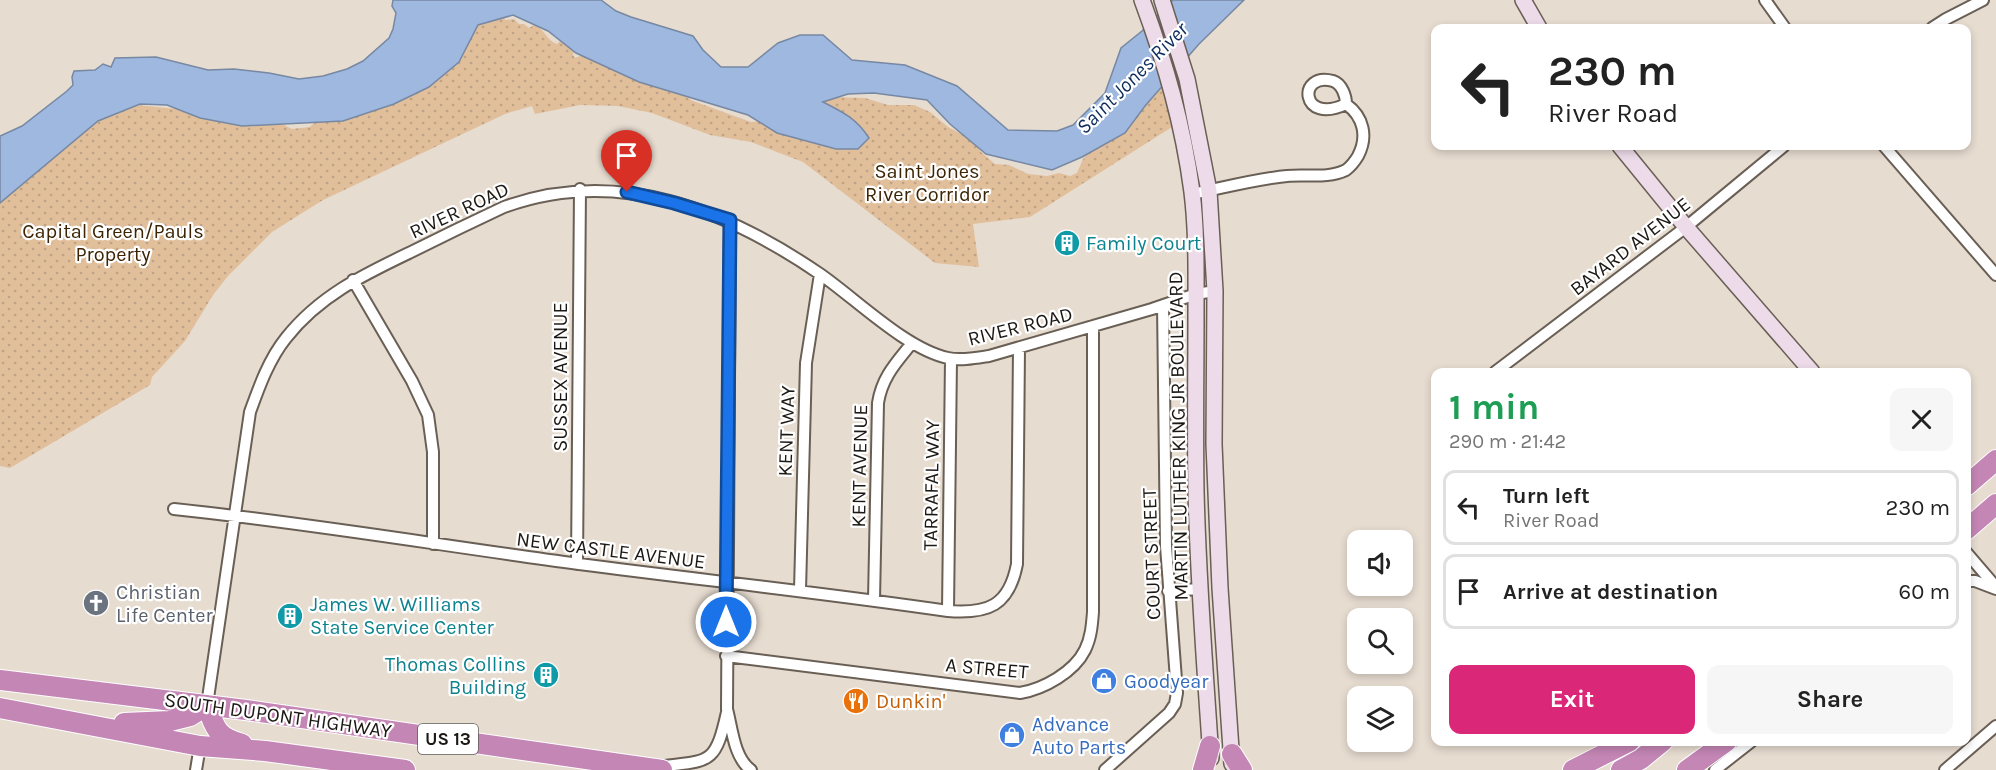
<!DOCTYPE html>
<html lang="en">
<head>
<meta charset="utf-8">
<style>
  body { margin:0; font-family:Karla,sans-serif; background:#f6f6f6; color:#222; height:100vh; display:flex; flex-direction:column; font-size:22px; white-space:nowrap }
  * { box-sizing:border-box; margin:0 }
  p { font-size:20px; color:#767676 }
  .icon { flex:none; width:33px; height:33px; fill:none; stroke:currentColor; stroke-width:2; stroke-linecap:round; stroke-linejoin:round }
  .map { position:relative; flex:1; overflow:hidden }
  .drawer { position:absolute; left:1431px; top:368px; width:540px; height:378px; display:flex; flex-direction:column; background:#fff; border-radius:12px; box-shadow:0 3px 9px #0003 }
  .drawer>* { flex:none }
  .hud { position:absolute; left:1431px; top:24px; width:540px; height:126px; border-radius:12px; box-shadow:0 3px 9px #0003; background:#fff; color:#222; overflow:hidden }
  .buttons { position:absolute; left:1347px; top:530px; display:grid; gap:12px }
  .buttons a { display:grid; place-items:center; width:66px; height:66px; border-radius:12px; background:#fff; box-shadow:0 3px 9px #0003; font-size:30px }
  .pin { position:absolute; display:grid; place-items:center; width:51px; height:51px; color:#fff; margin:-62px -26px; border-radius:50% 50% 50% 0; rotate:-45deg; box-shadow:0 0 6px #0007 }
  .pin .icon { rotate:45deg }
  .me { position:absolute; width:66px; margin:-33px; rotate:0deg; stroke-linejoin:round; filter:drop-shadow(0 0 4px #0008) }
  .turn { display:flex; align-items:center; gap:21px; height:126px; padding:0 18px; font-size:27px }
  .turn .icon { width:78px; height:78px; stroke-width:2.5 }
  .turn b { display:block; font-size:42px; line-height:51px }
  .round { display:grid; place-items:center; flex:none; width:63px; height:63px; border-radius:12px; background:#f6f6f6 }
  .headline { display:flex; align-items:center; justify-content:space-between; height:102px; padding:0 18px }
  h1 { font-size:36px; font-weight:700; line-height:45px; color:#1e9e55 }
  .button { display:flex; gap:12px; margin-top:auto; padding:12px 18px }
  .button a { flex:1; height:69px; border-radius:12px; background:#db2777; color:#fff; font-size:24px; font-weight:700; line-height:69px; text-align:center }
  .button a+a { background:#f6f6f6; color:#222 }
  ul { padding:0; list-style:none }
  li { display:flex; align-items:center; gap:18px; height:75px; margin:0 12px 9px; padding:0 6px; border:3px solid #e0e0e0; border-radius:12px }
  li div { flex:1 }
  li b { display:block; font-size:22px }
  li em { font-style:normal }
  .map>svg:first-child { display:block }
</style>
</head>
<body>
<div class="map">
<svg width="1996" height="770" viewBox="0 0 1996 770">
  <defs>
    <pattern id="grass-dots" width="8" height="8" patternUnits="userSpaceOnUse" patternTransform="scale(1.5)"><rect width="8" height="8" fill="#e1bf9b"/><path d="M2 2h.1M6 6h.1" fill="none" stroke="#c0a385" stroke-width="1.8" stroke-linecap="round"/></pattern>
  </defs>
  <rect width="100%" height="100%" fill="#e7dcd0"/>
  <!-- grass -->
  <path fill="url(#grass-dots)" d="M501,10L505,20L514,19L519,24H524L529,28L534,25C544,28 547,41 557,44L560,41L575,48L573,55L575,58L592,51V60L622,74L644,71L693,101L751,122L763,121L828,97L865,98L888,105H914L930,112L948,127L971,139L981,152L995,164L1009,165L1028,174L1047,176L1059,173L1070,176L1077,173L1083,159L1131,99L1161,82L1172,127L1030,217L973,224L979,267L935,263L803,162L751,142L710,135L652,113L618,106L580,105L535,114L532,106L505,114L323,200L272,232L228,276L213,295L185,341L152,377L150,385L10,468L0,466V179L118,103L196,111L282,124L292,129L310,127L314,123L323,120L421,58Z"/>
  <!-- water -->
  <path fill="#9eb8e0" stroke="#7788a3" stroke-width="1.5" d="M393,0H601L616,11L631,17L693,36L703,50L721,67H748L778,43L800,35H823L852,60L905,65L957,86L1008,130L1057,131L1073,125L1105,93L1121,48L1142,31L1173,0H1244L1199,44L1145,106L1125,133L1082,157L1052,170L986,154L950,124L927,100L874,93L848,94L823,102C843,112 857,119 869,138L858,149H836L777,133L748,115L639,82L576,53L548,31L513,15L478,25L459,62L429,87L394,104L343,121L242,126L200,118L167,105L140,104L98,121L0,203V136L22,126L67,91L73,85L72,77L74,71L95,70L103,64L111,67L115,58L156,57L208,70L234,69L269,73L299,79L323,76L347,69L363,61L389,38L393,29L396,13L392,6Z"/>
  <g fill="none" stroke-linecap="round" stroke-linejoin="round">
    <!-- street casing -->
    <g stroke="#695f55" stroke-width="14">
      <path id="street" d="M1765,0L1785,28
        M1932,28L1946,19L1983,0
        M1884,146L1996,275
        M1192,194C1223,188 1255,179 1287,176C1306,174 1328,179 1346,170C1350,167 1355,161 1358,156C1368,137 1364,117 1346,104C1346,96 1342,84 1333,81C1297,71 1300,126 1346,104
        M730,220L727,709C732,728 734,758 751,770
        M353,280L412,381L428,415L433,452V544
        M1495,372L1686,227L1784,146
        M174,509C309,523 444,546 579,564C702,580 825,593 948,611C988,614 1009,606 1017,564L1019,348
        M1966,552L1996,587
        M577,564L580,189
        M1966,581H1975L1996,589
        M800,590L806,363L820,274
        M1168,591L1200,589
        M874,600L878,403C882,377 896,363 912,343
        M948,611L951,359
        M726,656L1020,693C1044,689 1074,672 1085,650C1091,638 1092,625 1093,612V326
        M207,705L250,412C259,387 269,359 286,338C319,296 363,275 409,253C441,237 472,222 504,207C617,166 725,209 820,274C856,299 906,349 948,358C961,361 976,358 989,356L1152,309L1196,294L1215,291
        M658,767C710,760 715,766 727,712
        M196,770L200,746
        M1105,770L1169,713L1175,704L1177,693L1166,546L1163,305
        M1715,770L1752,741
        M1945,770L1996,726"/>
    </g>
    <!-- secondary casing -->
    <g stroke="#695f55" stroke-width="18">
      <path id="secondary" d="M1142,0C1166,65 1183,124 1192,192C1197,233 1196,274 1196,314C1196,373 1195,432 1196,491C1198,580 1205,669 1211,758
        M1162,0L1187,79L1209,191L1215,291L1214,444L1220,588L1232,764
        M1523,0L1539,28
        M1620,146L1686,227L1812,372"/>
    </g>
    <!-- highway casing -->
    <g stroke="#fff" stroke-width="22">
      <path id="highway" d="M1966,486L1996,460
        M1966,530L1996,504
        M0,680L246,710L662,770
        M0,708L200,746L265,751L405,770
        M124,723L170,721L190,716L207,705C215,729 217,737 242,744
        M1232,754L1242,770
        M1203,770L1210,746
        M1573,770L1630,741
        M1621,770L1641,759L1663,741
        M1687,770L1727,741"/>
    </g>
    <!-- street -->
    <use href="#street" stroke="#fff" stroke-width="10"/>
    <!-- secondary -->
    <use href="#secondary" stroke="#eddbe9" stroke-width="15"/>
    <!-- highway -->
    <use href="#highway" stroke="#c486b5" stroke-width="20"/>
  </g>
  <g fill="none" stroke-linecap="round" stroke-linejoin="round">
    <!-- route casing -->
    <g stroke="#114b97" stroke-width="15">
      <path id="route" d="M627,192L674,203L730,220L726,622"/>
    </g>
    <!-- route -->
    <use href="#route" stroke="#1a73e8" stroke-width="10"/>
  </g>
  <!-- icons -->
  <defs>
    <g id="building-disc" transform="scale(1.35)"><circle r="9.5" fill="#0f9aa8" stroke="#fff"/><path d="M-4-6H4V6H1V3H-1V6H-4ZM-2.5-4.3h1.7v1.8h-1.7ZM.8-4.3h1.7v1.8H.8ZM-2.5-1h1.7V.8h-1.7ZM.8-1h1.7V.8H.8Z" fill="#fff"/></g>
    <g id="church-disc" transform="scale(1.35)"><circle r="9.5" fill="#6b7280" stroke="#fff"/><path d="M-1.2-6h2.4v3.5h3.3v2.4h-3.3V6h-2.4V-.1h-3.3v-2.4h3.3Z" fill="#fff"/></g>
    <g id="shop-disc" transform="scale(1.35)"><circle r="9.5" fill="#3f7fe0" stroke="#fff"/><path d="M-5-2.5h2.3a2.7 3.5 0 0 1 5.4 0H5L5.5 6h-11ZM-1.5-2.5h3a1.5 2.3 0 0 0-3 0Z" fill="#fff"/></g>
    <g id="restaurant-disc" transform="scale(1.35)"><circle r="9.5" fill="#e8710a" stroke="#fff"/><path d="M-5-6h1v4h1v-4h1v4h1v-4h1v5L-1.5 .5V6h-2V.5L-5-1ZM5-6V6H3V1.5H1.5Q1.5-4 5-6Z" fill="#fff"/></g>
  </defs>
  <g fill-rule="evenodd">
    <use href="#building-disc" x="1067" y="243"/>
    <use href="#church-disc" x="96" y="603"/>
    <use href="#building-disc" x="290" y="616"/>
    <use href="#building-disc" x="546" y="675"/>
    <use href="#shop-disc" x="1104" y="681"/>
    <use href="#restaurant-disc" x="856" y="701"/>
    <use href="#shop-disc" x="1012" y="735"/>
  </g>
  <g text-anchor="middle" stroke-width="4.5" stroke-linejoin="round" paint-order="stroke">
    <!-- shield labels -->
    <rect fill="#fff" stroke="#605d5a" stroke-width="1.5" x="418" y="724" width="60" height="30" rx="4.5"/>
    <g font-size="18" font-weight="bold" fill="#1c1814">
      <text x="448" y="745">US 13</text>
    </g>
    <!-- park labels -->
    <g font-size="20" fill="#3c2405" stroke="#fff">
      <text x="927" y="178">Saint Jones<tspan x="927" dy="23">River Corridor</tspan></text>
      <text x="113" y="238">Capital Green/Pauls<tspan x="113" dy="23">Property</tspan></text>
    </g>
    <!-- street labels -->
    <g font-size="20" fill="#1c1814" stroke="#fff">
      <text transform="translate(459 210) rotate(-25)" y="7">RIVER ROAD</text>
      <text transform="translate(1630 246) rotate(-38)" y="7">BAYARD AVENUE</text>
      <text transform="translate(1020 326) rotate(-14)" y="7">RIVER ROAD</text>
      <text transform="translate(560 377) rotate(-90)" y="7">SUSSEX AVENUE</text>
      <text transform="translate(786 431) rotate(-88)" y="7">KENT WAY</text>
      <text transform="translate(1178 436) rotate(-91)" y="7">MARTIN LUTHER KING JR BOULEVARD</text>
      <text transform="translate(859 466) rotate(-89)" y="7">KENT AVENUE</text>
      <text transform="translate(931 485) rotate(-89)" y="7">TARRAFAL WAY</text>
      <text transform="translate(611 550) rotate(7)" y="7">NEW CASTLE AVENUE</text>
      <text transform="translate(1151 554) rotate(-92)" y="7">COURT STREET</text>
      <text transform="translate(987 668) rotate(5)" y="7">A STREET</text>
      <text transform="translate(278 715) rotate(8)" y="7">SOUTH DUPONT HIGHWAY</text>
    </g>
    <!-- culture labels -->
    <g font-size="20" fill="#0d838f" stroke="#fff" text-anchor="start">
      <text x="1086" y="250">Family Court</text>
      <text x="310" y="611">James W. Williams<tspan x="310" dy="23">State Service Center</tspan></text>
      <text x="526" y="671" text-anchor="end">Thomas Collins<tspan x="526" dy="23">Building</tspan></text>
    </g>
    <!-- worship labels -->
    <g font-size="20" fill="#5b616d" stroke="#fff" text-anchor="start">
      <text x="116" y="599">Christian<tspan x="116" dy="23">Life Center</tspan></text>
    </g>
    <!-- shop labels -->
    <g font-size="20" fill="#366cbe" stroke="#fff" text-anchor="start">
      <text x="1124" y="688">Goodyear</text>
      <text x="1032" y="731">Advance<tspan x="1032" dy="23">Auto Parts</tspan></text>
    </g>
    <!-- food labels -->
    <g font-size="20" fill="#c56008" stroke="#fff" text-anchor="start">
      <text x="876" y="708">Dunkin'</text>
    </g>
    <!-- water labels -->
    <g font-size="21" font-style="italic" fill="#0d2c5d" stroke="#fff">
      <text transform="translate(1132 78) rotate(-45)" y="7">Saint Jones River</text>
    </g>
  </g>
</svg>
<div class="buttons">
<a><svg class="icon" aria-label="sound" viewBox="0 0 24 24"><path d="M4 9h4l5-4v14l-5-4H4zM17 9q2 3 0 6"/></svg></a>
<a><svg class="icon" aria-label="search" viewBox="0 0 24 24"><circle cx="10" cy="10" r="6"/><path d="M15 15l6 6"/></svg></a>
<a><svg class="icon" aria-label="layers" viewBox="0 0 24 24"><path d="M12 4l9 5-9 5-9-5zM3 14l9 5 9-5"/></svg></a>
</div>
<div class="pin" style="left:627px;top:192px;background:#d93025"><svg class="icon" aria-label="arrive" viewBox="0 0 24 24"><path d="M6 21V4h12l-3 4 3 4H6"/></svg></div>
<svg class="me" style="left:726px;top:622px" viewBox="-20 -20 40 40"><circle r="17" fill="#1a73e8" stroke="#fff" stroke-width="3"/><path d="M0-11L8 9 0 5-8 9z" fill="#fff"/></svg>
<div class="hud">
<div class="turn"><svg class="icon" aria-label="left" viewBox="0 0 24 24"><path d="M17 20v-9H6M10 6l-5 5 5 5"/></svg><div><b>230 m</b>River Road</div></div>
</div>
<section class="drawer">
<div class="headline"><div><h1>1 min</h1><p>290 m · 21:42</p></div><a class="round"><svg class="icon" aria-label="close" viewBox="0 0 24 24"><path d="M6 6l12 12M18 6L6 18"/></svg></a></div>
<ul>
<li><svg class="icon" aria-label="left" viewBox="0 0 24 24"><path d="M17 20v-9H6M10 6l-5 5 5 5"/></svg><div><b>Turn left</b><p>River Road</p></div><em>230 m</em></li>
<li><svg class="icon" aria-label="arrive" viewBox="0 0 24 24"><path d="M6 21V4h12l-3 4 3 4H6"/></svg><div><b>Arrive at destination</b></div><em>60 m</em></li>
</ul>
<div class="button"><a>Exit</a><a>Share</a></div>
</section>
</div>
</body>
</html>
